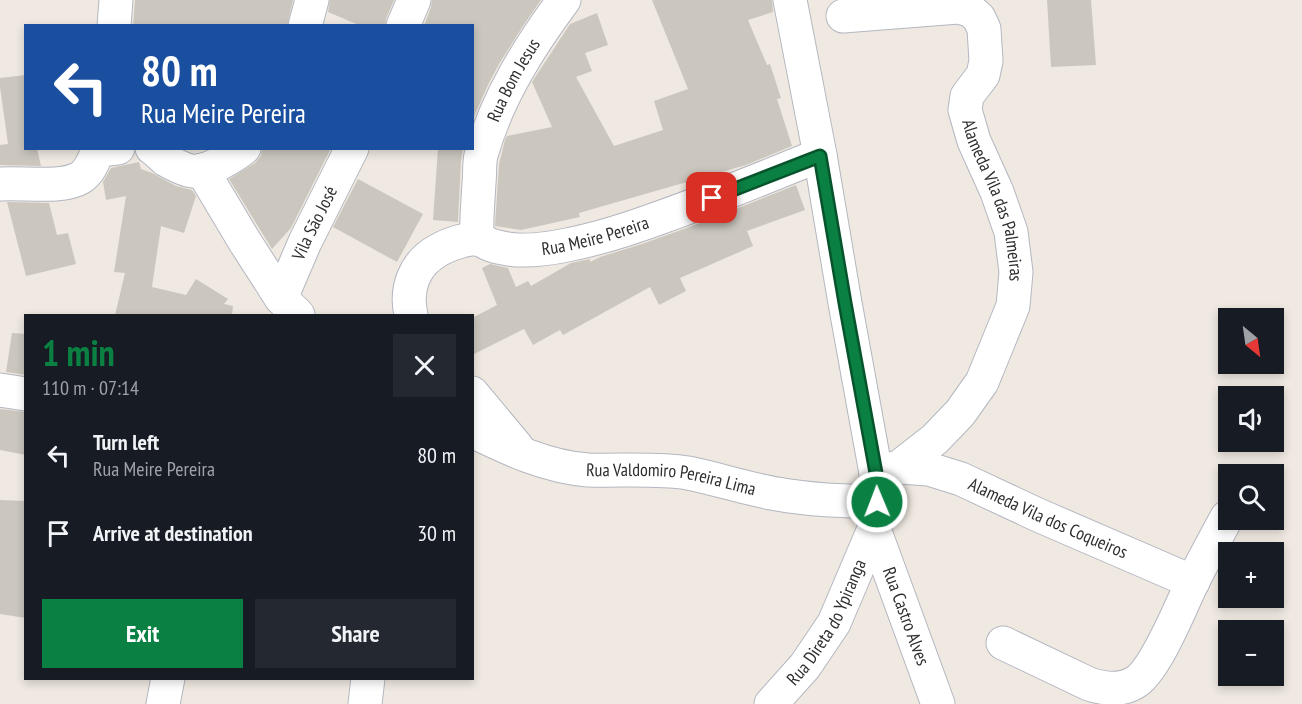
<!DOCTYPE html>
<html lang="en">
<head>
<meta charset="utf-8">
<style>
  body { margin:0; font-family:"PT Sans Narrow",sans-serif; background:#242831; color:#f1f3f6; height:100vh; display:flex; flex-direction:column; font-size:22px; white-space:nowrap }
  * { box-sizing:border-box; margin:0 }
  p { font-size:20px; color:#9ea1a6 }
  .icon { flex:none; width:33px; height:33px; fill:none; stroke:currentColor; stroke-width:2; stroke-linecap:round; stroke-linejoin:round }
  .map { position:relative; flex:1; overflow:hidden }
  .side { position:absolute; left:24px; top:314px; width:450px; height:366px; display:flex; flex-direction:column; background:#171b24; border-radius:0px; box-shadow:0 3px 9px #0003 }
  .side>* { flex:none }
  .banner { position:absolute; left:24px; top:24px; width:450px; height:126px; border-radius:0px; box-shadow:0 3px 9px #0003; background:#1a4fa0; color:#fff; overflow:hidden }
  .needle { width:39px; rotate:151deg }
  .buttons { position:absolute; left:1218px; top:308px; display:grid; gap:12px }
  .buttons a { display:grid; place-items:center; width:66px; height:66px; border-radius:0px; background:#171b24; box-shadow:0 3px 9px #0003; font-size:30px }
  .pin { position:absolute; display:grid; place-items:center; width:51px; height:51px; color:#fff; margin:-26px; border-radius:12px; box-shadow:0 3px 9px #0006 }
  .me { position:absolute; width:66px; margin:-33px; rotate:359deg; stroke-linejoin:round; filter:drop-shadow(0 0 4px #0008) }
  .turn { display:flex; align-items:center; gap:21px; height:126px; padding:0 18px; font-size:27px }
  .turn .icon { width:78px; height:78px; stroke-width:2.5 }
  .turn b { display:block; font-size:42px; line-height:51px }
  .round { display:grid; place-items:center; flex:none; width:63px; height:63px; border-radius:0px; background:#242831 }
  .headline { display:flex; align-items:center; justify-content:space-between; height:102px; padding:0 18px }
  h1 { font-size:36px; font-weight:700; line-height:45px; color:#0b8043 }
  .action { display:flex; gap:12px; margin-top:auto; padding:12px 18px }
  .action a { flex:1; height:69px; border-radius:0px; background:#0b8043; color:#fff; font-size:24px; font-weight:700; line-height:69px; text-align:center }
  .action a+a { background:#242831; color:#f1f3f6 }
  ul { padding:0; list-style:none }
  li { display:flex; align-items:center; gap:18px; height:78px; padding:0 18px }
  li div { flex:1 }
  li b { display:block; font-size:22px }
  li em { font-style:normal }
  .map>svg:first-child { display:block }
</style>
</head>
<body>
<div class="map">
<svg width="1302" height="704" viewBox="0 0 1302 704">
  <rect width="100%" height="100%" fill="#efe9e1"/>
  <!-- building -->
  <path fill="#cbc7bf" d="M135,0H293L287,26H133Z
    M330,0H394L386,19L385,26H361L328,12Z
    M432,0H541L523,26L499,64L488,85L472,121V26H424L431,7Z
    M652,0H772L773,12L748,20L767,65L770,64L781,98L777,99L792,146L746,165L579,213L580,217L521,230L495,226L499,164L505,140L507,136L552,127L532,82L570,24L597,13L608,45L585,53L592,71L576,77L614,146L663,130L654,101L688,89Z
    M1047,0H1091L1096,65L1051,67Z
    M26,75V148H37L41,166L0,165V145L8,144L0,87V78Z
    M262,148H331L291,228L272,249L229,179L255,163L261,156Z
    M438,148H463L461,161L458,222L433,220Z
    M139,162L141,169L152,173L176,186L192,190L196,196L184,233L161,226L152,287L186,295L196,279L228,299L224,304L233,306L232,315H115L125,273L114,272L126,196L106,200L103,182L111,168Z
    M358,179L423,214L397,262L333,227Z
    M796,185L805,210L747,231L753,246L680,278L686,291L659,305L650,287L563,335L560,330L533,345L524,329L472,355V318L497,305L482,268L490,264L508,268L516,287L528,281L531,286L571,263L590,259V262L600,257L642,244L706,221Z
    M7,202L49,203L57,235L68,233L76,264L26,276Z
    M12,333L26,334V375L6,372Z
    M0,409L26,412V455L0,450Z
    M0,500L26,501V618L0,614Z"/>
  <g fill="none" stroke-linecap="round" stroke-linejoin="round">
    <!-- minor casing -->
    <g stroke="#b4b7c1" stroke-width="35">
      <g id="minor">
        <path id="s1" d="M843,16L958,7L970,10L979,18L984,29L986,61L983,75L967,96L965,110L974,141L997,192L1011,232L1016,272L1013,306L982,382L960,413L935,439L899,467L876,473"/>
        <path d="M114,26L116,0"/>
        <path d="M305,26L312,0"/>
        <path d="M403,26L414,0"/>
        <path d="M152,148C157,151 161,156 166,160C173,164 184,170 192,171C206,173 233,157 244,148"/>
        <path d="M202,170L245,242L281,298L298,315"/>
        <path d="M0,184C22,182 61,189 80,178C90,172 94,160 98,150L118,148"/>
        <path id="s2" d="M477,239C476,220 478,202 479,183C480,174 479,164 481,155C497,98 529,47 564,0"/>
        <path id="s3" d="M281,298L305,242L352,148"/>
        <path id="s4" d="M411,315C405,289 414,263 439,250C447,245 470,237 478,239C483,240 487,244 491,245C496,247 503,248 508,249C528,252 548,249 567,245C598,239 629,229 659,218C713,199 766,177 820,155"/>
        <path d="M0,390L26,394"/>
        <path d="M472,393L517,447"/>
        <path id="s5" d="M472,431C509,449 547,467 588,470C621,471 656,468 688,473C718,479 747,489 777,494C810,500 844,501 877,502"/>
        <path id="s6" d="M899,467L929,469L961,479L1038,515L1193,582"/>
        <path id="s7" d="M874,529L938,704"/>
        <path d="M1003,643L1089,684C1104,689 1120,691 1134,683C1155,672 1181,606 1192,583C1203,561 1215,539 1227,517"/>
        <path d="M163,704L168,678"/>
        <path d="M365,704L368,678"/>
        <path id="s8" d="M771,704L805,666L834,623L874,529L877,502L876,473L845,303L820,155L790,0"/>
      </g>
    </g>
    <!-- minor -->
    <use href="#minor" stroke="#fff" stroke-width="33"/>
  </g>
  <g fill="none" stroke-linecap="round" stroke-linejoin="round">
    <!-- route casing -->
    <g stroke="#07532c" stroke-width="15">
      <path id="route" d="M712,198L820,156L845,303L876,473L877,502"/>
    </g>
    <!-- route -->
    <use href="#route" stroke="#0b8043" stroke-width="10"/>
  </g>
  <g text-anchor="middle" stroke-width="6" stroke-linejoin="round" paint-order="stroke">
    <!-- street labels -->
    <g font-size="18" fill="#2e2e2e" stroke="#fff">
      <text dy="6" stroke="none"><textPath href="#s2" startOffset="166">Rua Bom Jesus</textPath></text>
      <text dy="6" stroke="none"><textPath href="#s1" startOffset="334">Alameda Vila das Palmeiras</textPath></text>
      <text dy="6" stroke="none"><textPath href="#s3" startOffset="82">Vila São José</textPath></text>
      <text dy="6" stroke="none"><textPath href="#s4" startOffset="238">Rua Meire Pereira</textPath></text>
      <text dy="6" stroke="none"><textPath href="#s5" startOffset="207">Rua Valdomiro Pereira Lima</textPath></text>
      <text dy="6" stroke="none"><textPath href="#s6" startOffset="159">Alameda Vila dos Coqueiros</textPath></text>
      <text dy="6" stroke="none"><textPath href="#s7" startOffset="93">Rua Castro Alves</textPath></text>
      <text dy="6" stroke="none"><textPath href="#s8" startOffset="100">Rua Direta do Ypiranga</textPath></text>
    </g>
  </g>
</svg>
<div class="buttons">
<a><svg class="needle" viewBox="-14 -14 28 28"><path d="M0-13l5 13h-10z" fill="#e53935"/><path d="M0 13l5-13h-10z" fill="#9ea1a6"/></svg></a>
<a><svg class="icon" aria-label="sound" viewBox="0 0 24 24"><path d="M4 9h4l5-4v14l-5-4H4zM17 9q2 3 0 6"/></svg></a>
<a><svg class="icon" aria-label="search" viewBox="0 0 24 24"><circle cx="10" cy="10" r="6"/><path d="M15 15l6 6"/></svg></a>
<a>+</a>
<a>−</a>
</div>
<div class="pin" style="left:712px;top:198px;background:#d93025"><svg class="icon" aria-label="arrive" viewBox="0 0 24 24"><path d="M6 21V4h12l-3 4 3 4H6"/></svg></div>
<svg class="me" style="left:877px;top:502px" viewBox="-20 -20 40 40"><circle r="17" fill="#0b8043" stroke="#fff" stroke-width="3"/><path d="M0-11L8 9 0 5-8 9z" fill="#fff"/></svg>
<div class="banner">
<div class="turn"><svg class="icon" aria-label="left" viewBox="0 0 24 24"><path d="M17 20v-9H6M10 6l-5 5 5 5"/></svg><div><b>80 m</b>Rua Meire Pereira</div></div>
</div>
<section class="side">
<div class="headline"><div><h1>1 min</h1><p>110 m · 07:14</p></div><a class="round"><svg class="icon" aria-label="close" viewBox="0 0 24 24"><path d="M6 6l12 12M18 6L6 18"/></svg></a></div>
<ul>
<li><svg class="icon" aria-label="left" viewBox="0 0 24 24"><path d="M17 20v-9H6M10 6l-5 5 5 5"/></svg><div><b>Turn left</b><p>Rua Meire Pereira</p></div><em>80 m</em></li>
<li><svg class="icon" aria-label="arrive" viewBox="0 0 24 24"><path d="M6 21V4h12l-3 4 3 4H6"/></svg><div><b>Arrive at destination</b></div><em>30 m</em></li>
</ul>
<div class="action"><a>Exit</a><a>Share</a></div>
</section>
</div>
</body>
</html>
